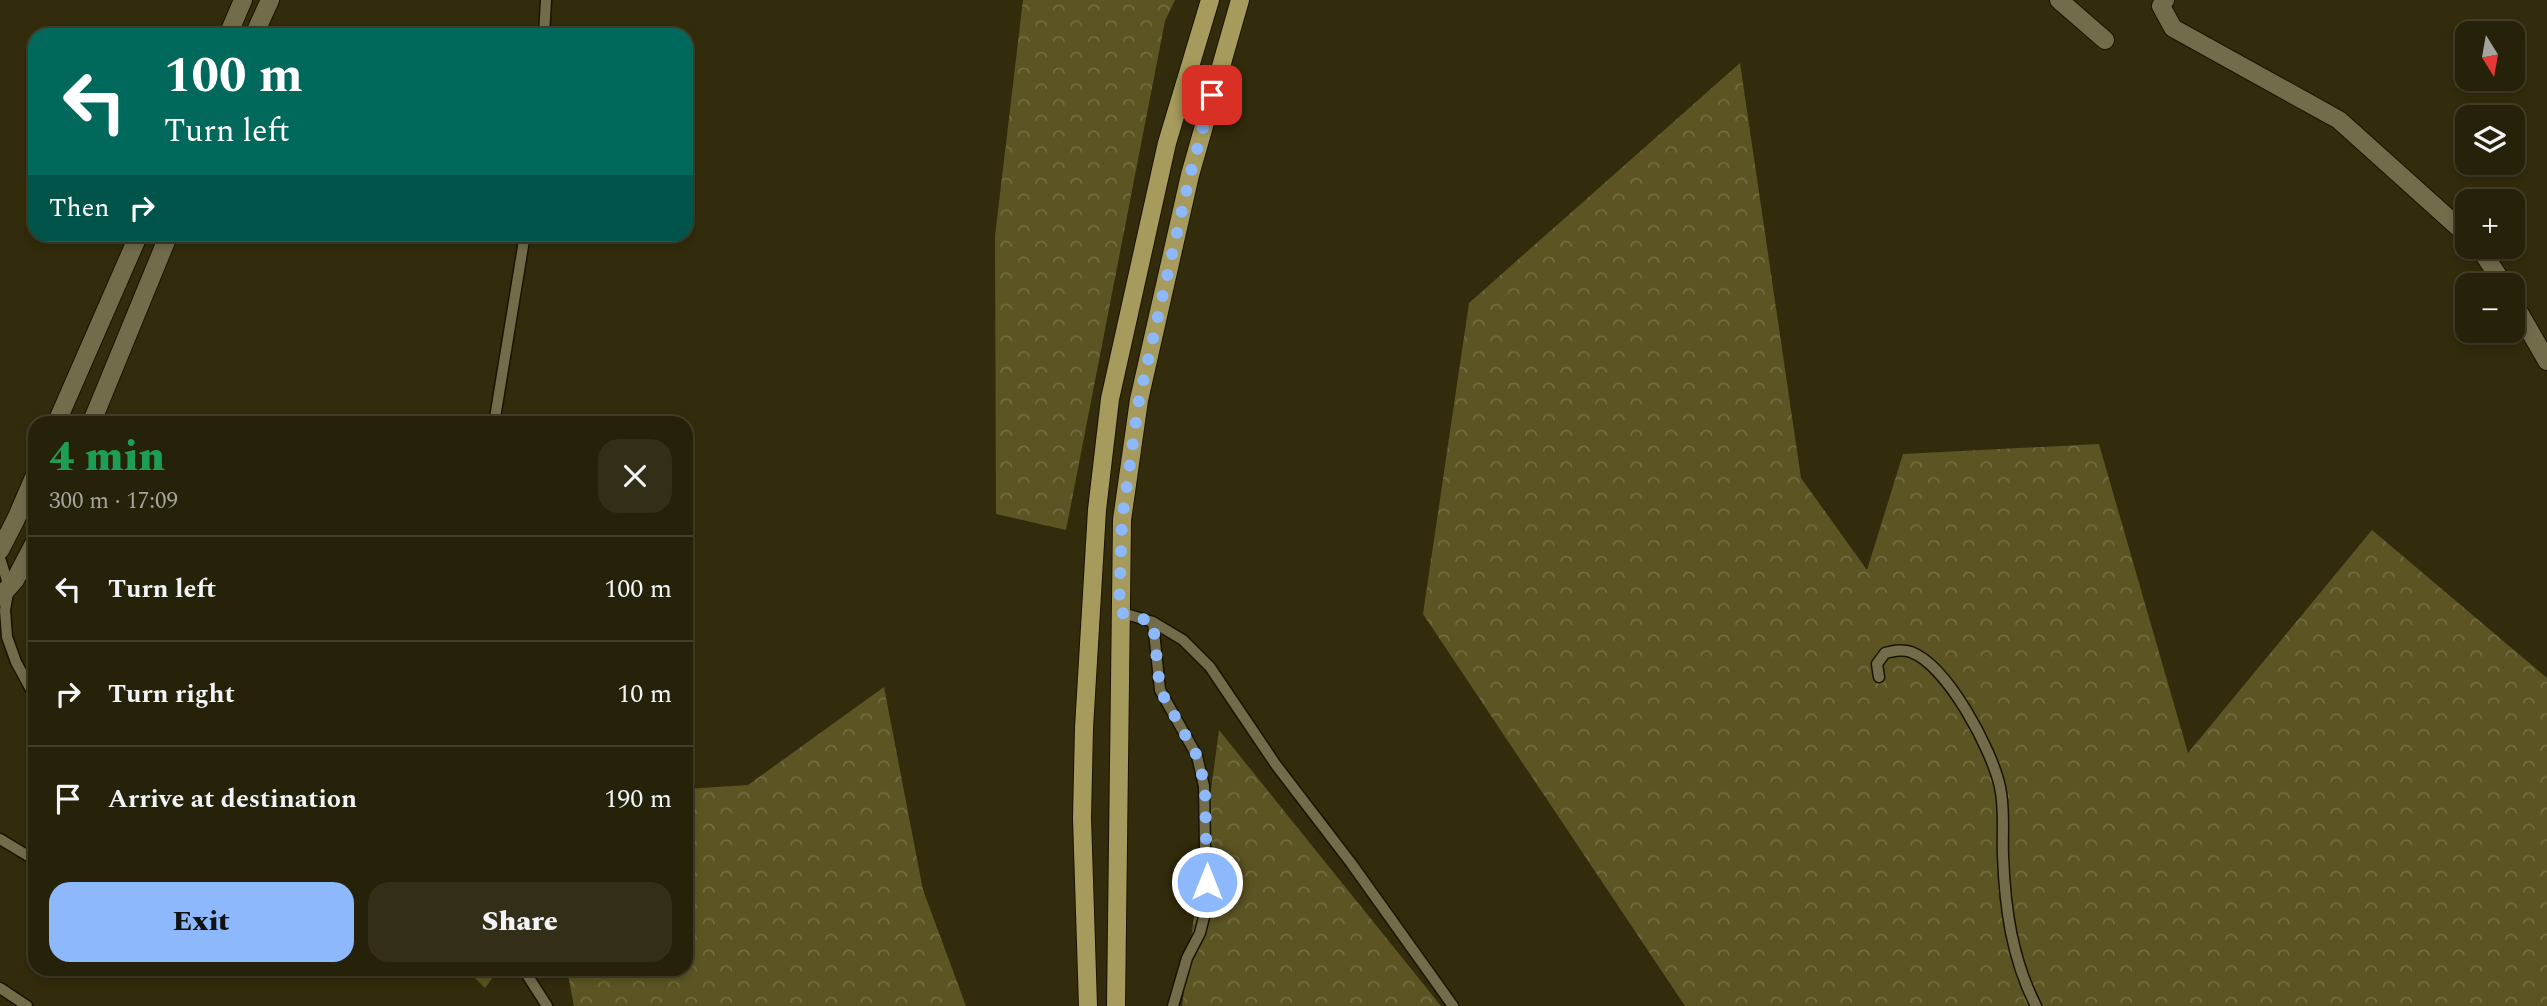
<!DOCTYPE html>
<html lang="en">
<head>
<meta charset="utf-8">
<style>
  body { margin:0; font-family:Spectral,serif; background:#322e17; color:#f1f3f6; height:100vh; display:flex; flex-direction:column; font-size:26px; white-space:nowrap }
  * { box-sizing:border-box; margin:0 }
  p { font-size:23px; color:#a4a39c }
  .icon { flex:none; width:38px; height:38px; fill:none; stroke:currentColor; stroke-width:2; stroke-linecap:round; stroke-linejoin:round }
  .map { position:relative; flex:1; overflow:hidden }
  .panel { position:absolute; left:28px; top:416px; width:665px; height:560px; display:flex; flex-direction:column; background:#262109; border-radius:21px; box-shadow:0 4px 10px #0003,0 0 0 2px #423e2a }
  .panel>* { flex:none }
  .hud { position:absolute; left:28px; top:28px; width:665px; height:214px; border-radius:21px; box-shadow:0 4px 10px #0003,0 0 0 2px #423e2a; background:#00695c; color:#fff; overflow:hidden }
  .needle { width:46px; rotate:169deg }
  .controls { position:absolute; left:2455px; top:21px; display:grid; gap:14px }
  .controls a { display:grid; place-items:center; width:70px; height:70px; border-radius:14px; background:#262109; box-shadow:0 4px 10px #0003,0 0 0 2px #423e2a; font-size:35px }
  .pin { position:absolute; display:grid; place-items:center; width:60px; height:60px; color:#fff; margin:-30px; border-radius:14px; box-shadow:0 4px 10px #0006 }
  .me { position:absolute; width:77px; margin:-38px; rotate:0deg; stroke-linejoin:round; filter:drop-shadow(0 0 5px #0008) }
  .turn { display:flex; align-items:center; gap:24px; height:147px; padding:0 21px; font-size:32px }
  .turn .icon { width:91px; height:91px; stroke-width:2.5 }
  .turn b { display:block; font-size:49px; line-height:60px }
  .then { display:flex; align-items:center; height:66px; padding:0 21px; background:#0003; gap:14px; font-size:26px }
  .round { display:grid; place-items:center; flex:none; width:74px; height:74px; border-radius:21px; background:#322e17 }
  .overview { display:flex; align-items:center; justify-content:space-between; height:119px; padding:0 21px }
  h1 { font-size:42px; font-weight:800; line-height:52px; color:#1e9e55 }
  .button { display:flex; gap:14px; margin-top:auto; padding:14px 21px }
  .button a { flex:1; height:80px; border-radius:21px; background:#8db9fc; color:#111; font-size:28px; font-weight:800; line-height:80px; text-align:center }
  .button a+a { background:#322e17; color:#f1f3f6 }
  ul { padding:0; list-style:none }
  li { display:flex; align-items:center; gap:21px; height:105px; padding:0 21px; border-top:2px solid #423e2a }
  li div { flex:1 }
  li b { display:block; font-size:26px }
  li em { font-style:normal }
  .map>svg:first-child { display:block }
</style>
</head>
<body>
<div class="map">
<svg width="2547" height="1006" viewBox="0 0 2547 1006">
  <defs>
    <pattern id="forest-crowns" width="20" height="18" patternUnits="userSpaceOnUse" patternTransform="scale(1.75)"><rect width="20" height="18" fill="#5c5423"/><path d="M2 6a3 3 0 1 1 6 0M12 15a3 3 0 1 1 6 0" fill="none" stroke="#736c41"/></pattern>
  </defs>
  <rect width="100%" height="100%" fill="#322c0c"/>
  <!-- forest -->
  <path fill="url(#forest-crowns)" d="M1023,0H1175L1165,21L1066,530L996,514L995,236Z
    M1740,63L1801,478L1867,570L1903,454L2099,444L2188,753L2372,530L2547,678V1006H1685L1423,614L1469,303Z
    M884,687L923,890L966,1006H574L567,970H686V789L748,785Z
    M1219,730L1441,1006H1182Z
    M467,970H498L485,988Z"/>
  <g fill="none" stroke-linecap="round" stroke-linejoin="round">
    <!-- lane casing -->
    <g stroke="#181400" stroke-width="13">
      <path id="lane" d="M544,35L546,0
        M494,424L525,234
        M0,558L9,587L5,610L7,637L16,662L35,697
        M1119,612L1153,622L1183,640L1210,667L1276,765L1351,863L1453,1006
        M1153,622L1160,690L1197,756L1204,786L1206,909L1200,933L1187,958L1173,1006
        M1879,677L1877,664L1885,653C1894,651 1902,649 1911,652C1948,666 1992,750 2000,787C2005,809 2002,834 2003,856C2005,909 2012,959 2036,1006
        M0,839L35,860
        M524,970L547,1006
        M0,988L27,1006"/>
    </g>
    <!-- street casing -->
    <g stroke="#181400" stroke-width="20">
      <path id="street" d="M2059,0L2105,40
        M2165,0L2161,6L2173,28L2339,120L2468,236
        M228,35L243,0
        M254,35L270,0
        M2479,247L2504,285
        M2513,302L2547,361
        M56,424L139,234
        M91,424L169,234
        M0,550L16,519L35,475
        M0,597L15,580L35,542"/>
    </g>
    <!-- primary casing -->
    <g stroke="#181400" stroke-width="20">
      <path id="primary" d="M1088,1006L1082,818L1084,728L1097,510L1110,399L1167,143L1210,0
        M1116,1006L1122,520L1139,400L1190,175L1240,0"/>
    </g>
    <!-- lane -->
    <use href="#lane" stroke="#726c4b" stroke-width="10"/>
    <!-- street -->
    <use href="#street" stroke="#726c4b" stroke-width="18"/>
    <!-- primary -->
    <use href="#primary" stroke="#a69b5c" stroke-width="18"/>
  </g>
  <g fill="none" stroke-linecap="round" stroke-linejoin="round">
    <!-- route -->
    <path stroke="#8db9fc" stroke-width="12" stroke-dasharray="0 21.6" d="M1207,882L1205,786L1197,756L1160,690L1153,622L1119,612L1122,520L1139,400L1190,175L1212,95"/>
  </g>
</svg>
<div class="controls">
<a><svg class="needle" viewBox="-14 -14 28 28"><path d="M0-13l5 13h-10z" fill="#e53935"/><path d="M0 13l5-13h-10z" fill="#a4a39c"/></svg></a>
<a><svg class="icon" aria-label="layers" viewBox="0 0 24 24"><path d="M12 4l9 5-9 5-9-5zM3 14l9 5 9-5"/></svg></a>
<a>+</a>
<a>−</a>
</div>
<div class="pin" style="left:1212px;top:95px;background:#d93025"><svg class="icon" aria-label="arrive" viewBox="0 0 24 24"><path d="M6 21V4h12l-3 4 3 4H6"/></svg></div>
<svg class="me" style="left:1207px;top:882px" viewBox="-20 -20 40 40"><circle r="17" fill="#8db9fc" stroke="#fff" stroke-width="3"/><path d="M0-11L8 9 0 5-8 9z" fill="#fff"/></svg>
<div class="hud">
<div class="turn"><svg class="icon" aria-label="left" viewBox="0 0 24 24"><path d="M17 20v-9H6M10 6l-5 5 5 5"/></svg><div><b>100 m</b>Turn left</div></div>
<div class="then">Then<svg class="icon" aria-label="right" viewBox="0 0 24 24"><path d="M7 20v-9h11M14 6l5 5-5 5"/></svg></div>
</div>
<section class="panel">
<div class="overview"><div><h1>4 min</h1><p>300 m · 17:09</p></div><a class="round"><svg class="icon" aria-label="close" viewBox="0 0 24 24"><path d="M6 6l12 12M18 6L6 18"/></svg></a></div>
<ul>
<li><svg class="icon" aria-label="left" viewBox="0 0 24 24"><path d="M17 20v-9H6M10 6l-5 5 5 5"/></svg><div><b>Turn left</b></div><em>100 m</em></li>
<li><svg class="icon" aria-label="right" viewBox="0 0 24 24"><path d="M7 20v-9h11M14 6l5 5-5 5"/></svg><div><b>Turn right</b></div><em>10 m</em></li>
<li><svg class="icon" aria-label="arrive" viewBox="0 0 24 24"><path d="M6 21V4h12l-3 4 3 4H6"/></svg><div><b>Arrive at destination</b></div><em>190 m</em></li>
</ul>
<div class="button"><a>Exit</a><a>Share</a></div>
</section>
</div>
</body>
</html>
